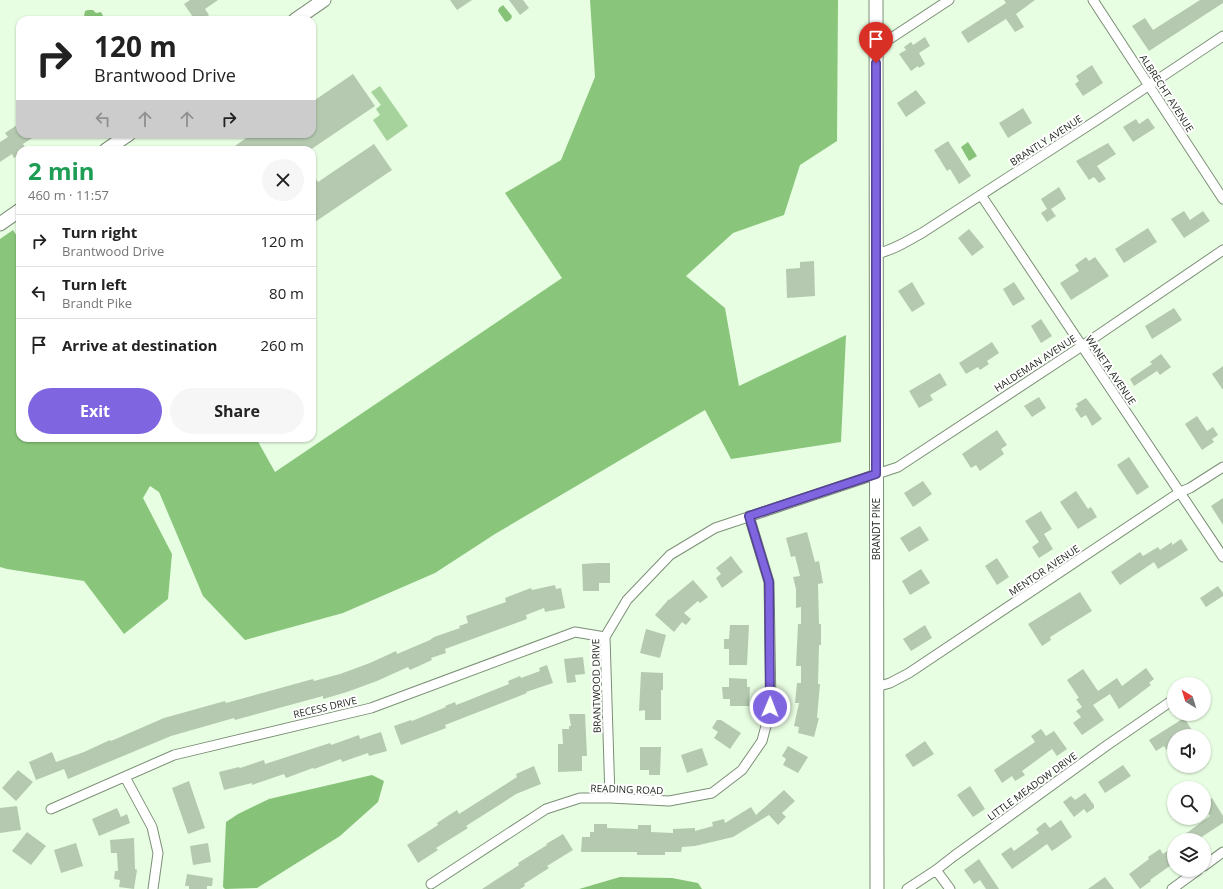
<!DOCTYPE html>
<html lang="en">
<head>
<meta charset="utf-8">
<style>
  body { margin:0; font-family:"Open Sans",sans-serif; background:#f6f6f6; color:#222; height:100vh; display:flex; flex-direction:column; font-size:15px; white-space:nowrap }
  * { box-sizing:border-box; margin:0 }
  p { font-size:13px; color:#767676 }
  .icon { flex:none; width:22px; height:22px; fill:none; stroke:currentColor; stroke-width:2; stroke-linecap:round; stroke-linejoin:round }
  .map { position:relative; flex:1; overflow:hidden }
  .sheet { position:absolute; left:16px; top:146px; width:300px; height:296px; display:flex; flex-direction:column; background:#fff; border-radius:12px; box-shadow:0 1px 3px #0004 }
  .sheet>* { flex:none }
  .guide { position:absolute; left:16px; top:16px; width:300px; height:122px; border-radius:12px; box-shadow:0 1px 3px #0004; background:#fff; color:#222; overflow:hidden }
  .needle { width:26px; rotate:322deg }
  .controls { position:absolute; left:1167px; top:677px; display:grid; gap:8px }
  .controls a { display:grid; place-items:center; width:44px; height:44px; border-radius:50%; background:#fff; box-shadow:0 1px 3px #0004; font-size:20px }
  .pin { position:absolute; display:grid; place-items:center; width:34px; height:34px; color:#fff; margin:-41px -17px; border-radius:50% 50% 50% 0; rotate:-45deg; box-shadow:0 0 4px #0007 }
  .pin .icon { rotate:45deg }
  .me { position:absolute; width:44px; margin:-22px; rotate:1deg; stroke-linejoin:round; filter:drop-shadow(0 0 3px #0008) }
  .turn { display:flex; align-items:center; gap:14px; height:84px; padding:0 12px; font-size:18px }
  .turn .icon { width:52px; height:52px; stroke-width:2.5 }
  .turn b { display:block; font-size:28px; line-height:34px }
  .lanes { display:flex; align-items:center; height:38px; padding:0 12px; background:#0003; justify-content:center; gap:20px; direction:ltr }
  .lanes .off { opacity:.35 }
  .round { display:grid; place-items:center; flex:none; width:42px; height:42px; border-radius:21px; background:#f6f6f6 }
  .summary { display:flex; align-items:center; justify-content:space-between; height:68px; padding:0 12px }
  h1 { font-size:24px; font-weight:700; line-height:30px; color:#1e9e55 }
  .action { display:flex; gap:8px; margin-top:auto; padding:8px 12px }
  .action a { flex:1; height:46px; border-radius:24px; background:#8065e0; color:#fff; font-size:16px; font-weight:700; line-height:46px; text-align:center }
  .action a+a { background:#f6f6f6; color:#222 }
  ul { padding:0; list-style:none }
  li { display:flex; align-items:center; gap:12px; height:52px; padding:0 12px; border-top:1px solid #e0e0e0 }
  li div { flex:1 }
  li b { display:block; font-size:15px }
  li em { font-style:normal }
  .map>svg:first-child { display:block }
</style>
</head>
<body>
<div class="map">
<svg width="1223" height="889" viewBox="0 0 1223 889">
  <rect width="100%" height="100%" fill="#e8fee2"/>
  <!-- green -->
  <path fill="#a5d39b" d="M380,86L408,126L387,141L373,120L380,115L376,109L381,105L371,92Z"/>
  <!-- forest -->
  <path fill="#89c67b" d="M590,0H838L837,141L800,165L784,215L733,233L686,276L725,308L739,386L846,335L841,442L731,459L705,410L495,534L435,573L343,613L245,640L203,596L159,492L150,486L143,498L172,554L168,599L124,634L84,581L7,569L0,567V239L13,230L20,241V438H256L275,472L562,278L505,193L561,160L595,77Z"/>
  <!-- water -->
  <path fill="#86c378" d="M503,5L512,16L511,19L507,22L505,21L498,11L499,8Z
    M88,10H93L96,13L101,12L105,20L86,19L84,16L85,11Z
    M968,142L977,156L969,161L961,147Z
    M372,775L384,781L378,802L340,836L257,888L225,889L223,887L226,822L238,814L269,799Z
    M620,877L672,878L698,883L702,889H579Z"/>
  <!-- building -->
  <path fill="#b4c9af" d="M190,0H218L205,9L209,15L201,20H195L184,4Z
    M450,0H472L457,10Z
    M509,0H523L529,8L520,15Z
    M1004,0H1035L1016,14L1024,27L1015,32L1006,19L968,43L961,32L1006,3Z
    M1200,0H1223V3L1149,51L1132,26L1145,18L1153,30Z
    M925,37L930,46L919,53L925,64L919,68L918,66L911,71L899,54L906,50L904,47L911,42L913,45Z
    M1092,65L1103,83L1083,96L1075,84L1079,81L1076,76Z
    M353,74L375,106L310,150H229L252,134H312V102Z
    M916,90L926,103L906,117L897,103Z
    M1023,108L1032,123L1008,138L999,123Z
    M1148,118L1155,128L1133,142L1123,127L1136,119L1139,124Z
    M20,123V134H38L23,144L26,149L20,150V154L14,158L12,154L0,162V142L8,137L5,133Z
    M948,141L971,176L959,184L950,169L947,171L934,150Z
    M1108,143L1116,154L1097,166L1106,179L1099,183L1094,177L1089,180L1076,161Z
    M374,144L392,170L312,224V173L318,182Z
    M1059,187L1066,199L1051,209L1056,216L1047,222L1041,213L1047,209L1041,199Z
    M1184,211L1190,220L1203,211L1210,221L1184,238L1171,219Z
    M1148,228L1157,242L1124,263L1115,249Z
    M969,229L984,247L972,256L958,238Z
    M1086,257L1089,261L1095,257L1109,276L1071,300L1060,283L1079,271L1075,265Z
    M814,261L815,296L787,298L786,269L800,268V262Z
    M912,282L925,304L912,312L898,291Z
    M1014,282L1025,299L1013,306L1003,289Z
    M1174,308L1182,320L1152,339L1145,326Z
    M1041,319L1052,336L1041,343L1031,326Z
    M992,342L999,353L987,361L989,364L980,370L978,367L966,374L959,363Z
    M1161,354L1171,367L1160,375L1157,371L1134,386L1130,379L1152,364L1150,362Z
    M1223,366V390L1212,374Z
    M940,373L947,385L930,395L933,400L919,408L909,391Z
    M1039,397L1046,408L1032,417L1024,406Z
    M1086,398L1102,419L1092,426L1086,415L1081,418L1075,409L1078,406L1076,404Z
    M1197,416L1207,431L1213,427L1218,435L1212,439L1214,442L1202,450L1185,424Z
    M997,430L1007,445L1001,449L1004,454L980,471L976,465L971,468L962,454Z
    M1129,457L1149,487L1137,495L1117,465Z
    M923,481L932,494L913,507L904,493Z
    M1076,491L1088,509L1091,507L1097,517L1078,529L1060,502Z
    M1223,498V525L1211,506Z
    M1041,511L1052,529L1044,534L1053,549L1039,558L1032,547L1039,542L1025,521Z
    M920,526L929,540L909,552L900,538Z
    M807,532L815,562L819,561L823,583L818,584L819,624H821V645H819L818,684H820L817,718H819L814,737L798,733L799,727L794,726L799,703H795L797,683H801V666H796L798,624H801V607L796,608V589L793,577L800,576L795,556L791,557L786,538Z
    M1181,539L1188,550L1158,569L1154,562L1120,585L1111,572L1140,552L1143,556L1158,547L1160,550L1172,542V545Z
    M731,556L743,572L722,588L716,578L721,574L716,568Z
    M997,558L1009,577L997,585L985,566Z
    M598,563H610V583H599V591H583L582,564Z
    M921,569L930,583L910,595L902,581Z
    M693,580L708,597L700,603L698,601L684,613L691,619L686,625L682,622L674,632L655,615L669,599V600Z
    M555,585L556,589L561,588L565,608L545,612L544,608L526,615L527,619L445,649L446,653L431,658L432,660L410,670L408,667L377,681L347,692L323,699V696L235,720L234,718L171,736L68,779L64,769L36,780L29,762L52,752L56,762L84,752L110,740L111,741L164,718L225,701L226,703L313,679L314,681L340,674L370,663L396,651L397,654L430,640L434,637L460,628L459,626L468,623L466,616L506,602L505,598L531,588L532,590Z
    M1218,586L1223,593V596L1206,607L1200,598Z
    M1080,592L1092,611L1050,637L1051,640L1042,646L1028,624Z
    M730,625H749L747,665H729V649H724V639H729Z
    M925,625L932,638L911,651L903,639Z
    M646,629L666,635L660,658L640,653Z
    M583,657L585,674L575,675L576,682L567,683L564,659Z
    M547,665L553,683L526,692L527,693L499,704L445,725L446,728L401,745L394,726L411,720L412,721L446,707L445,706L455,702L456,705L464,702L509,684L508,681L520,676L521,678L540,671L539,668Z
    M1146,668L1154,679L1149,683L1151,685L1119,709L1110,694L1093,705L1104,720L1082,735L1073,723L1081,717L1076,711L1082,707L1076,699L1079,698L1067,680L1083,669L1098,691L1117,678L1122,686Z
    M641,672L663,673V690H661V720H645V710L639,711Z
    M729,678L747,679V687H750L749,706H730V699H723L722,687H729Z
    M569,714H585L587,756H582V771L558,772V744H563L562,729H569V726H571Z
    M1184,718L1196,736H1174V761L1164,746L1156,751L1149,740Z
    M717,720H721L741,733L730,749L714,738L718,732L712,728Z
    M1041,729L1046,736L1054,731L1067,749L1057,756L1052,749L1022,771L1025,775L1015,781L1012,776L1002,783L994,770L1035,742L1031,736Z
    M381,732L387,751L369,756L368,753L342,762L341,759L314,769L313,768L286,778L284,774L252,785V783L224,790L219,772L239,767L240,768L264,760L265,764L330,743L331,745L359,735L360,739Z
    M925,741L934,754L913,767L905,755Z
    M788,746L808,757L798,773L783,765L786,759L782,756Z
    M640,747H661L660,775H649V770H640Z
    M702,748L708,765L687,773L681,755Z
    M1123,765L1131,776L1105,793L1098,782Z
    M534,766L541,784L516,794L496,807L466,826L468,828L436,848L438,850L418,863L407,845L438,825L437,823L457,810L459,814L517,777L516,774Z
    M18,770L33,782L16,801L2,788Z
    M189,781L205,828L188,834L172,788Z
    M970,786L985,809L973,817L957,795Z
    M784,790L795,801L782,813L786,817L778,825L769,815L733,837L695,846L682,847L681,852H665V855H637V852H581L582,837H590V832H594V824H607V828L638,829V825H651V832L673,833V829L695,828V831L713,826L712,822L724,819L725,823L751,807L756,815Z
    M1085,793L1094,805V808L1087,813L1084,809L1074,817L1063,802L1071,796L1075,800Z
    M1212,798L1223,816V823L1197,840H1177L1210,816L1204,806V803Z
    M17,806L21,830L0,833V808Z
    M117,808L121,817L127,814L130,823L99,836L92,819Z
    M1061,820L1072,837L1052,851L1047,844L1012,869L1001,854L1011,847L1014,851L1039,833L1036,829L1045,822L1050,828Z
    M27,832L46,846L31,865L12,851Z
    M563,834L573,850L547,866L549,868L524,884L525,886L520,889H482L519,865L518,863L547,845L546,844Z
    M134,838L135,869L137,870L134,889L119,887L120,880L114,879L115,871H118L117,853H111L110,840Z
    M76,843L83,866L61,873L54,850Z
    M208,843L211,862L193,865L190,846Z
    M1174,846V863L1150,880L1151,881L1140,889L1129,874L1149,859L1148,857L1160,849L1163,854Z
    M979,859L999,889H986L980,880L974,884L964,870Z
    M187,874L213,878L212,886H207V889H189V886H185Z
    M1105,877L1114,889H1088Z"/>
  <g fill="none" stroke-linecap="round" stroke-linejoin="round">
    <!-- street casing -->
    <g stroke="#7b8f76" stroke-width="11">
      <path id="street" d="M1093,0L1223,199
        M876,48L949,0
        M981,195L1223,557
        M876,254C894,250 907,241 922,233L1100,118L1223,36
        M876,687L890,683L909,673L1180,492L1190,488L1223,467
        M125,777L152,827L158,853L153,889
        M610,798L605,637L627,600L670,555L715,528L898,467L1082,346L1223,250
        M51,809L174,755L371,708L575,632L605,637
        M1204,866L1223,852
        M936,870L950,889
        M431,884L546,809L580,798H610L669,801L712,793L742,770L762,741L771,707L769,582L749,516
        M907,889L936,870L954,856L1106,746L1170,702
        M1172,889L1198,870"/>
    </g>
    <!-- secondary casing -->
    <g stroke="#7b8f76" stroke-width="15">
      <path id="secondary" d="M876,0L877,889
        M295,20L324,0
        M106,150L129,134
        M0,224L20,210"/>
    </g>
    <!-- street -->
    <use href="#street" stroke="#fff" stroke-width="9"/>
    <!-- secondary -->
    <use href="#secondary" stroke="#fff" stroke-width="13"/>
  </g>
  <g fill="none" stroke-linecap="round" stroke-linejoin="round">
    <!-- route casing -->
    <g stroke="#534292" stroke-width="10">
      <path id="route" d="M770,707L769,582L749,516L876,474V63"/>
    </g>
    <!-- route -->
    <use href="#route" stroke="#8065e0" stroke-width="7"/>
  </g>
  <g text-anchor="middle" stroke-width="4" stroke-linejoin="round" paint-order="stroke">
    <!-- street labels -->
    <g font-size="10" fill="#1b2319" stroke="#fff">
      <text transform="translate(1167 93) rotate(57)" y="4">ALBRECHT AVENUE</text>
      <text transform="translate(1046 140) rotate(-33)" y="4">BRANTLY AVENUE</text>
      <text transform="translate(1035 363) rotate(-33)" y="4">HALDEMAN AVENUE</text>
      <text transform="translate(1111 370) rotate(56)" y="4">WANETA AVENUE</text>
      <text transform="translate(876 529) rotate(-90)" y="4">BRANDT PIKE</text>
      <text transform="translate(1044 570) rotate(-34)" y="4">MENTOR AVENUE</text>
      <text transform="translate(596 686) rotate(-91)" y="4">BRANTWOOD DRIVE</text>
      <text transform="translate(325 707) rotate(-13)" y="4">RECESS DRIVE</text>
      <text transform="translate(1032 786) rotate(-36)" y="4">LITTLE MEADOW DRIVE</text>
      <text transform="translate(627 789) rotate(2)" y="4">READING ROAD</text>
    </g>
  </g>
</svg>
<div class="controls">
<a><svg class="needle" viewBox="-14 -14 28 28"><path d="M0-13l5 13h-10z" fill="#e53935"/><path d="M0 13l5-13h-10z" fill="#767676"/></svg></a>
<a><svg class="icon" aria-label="sound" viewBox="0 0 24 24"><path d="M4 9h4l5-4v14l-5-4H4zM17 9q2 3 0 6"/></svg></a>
<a><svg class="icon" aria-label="search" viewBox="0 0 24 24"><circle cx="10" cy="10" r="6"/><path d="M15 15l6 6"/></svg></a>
<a><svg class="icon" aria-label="layers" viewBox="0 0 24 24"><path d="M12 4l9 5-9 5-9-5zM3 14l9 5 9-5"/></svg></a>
</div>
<div class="pin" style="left:876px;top:63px;background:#d93025"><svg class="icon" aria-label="arrive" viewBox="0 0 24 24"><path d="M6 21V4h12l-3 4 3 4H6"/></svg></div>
<svg class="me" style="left:770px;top:707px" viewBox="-20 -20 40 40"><circle r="17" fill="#8065e0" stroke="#fff" stroke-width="3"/><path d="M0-11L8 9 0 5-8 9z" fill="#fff"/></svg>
<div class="guide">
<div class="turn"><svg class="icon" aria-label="right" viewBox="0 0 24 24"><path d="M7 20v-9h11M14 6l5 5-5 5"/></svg><div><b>120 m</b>Brantwood Drive</div></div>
<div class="lanes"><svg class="icon off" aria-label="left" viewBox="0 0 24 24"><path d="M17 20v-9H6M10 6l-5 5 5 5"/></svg><svg class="icon off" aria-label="ahead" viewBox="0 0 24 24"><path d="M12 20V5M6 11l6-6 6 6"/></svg><svg class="icon off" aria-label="ahead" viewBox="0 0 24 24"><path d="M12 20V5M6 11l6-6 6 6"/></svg><svg class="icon" aria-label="right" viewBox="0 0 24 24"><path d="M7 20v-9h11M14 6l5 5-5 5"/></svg></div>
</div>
<section class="sheet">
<div class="summary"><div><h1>2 min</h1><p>460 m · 11:57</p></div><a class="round"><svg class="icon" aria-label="close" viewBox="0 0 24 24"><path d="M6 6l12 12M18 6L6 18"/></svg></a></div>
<ul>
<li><svg class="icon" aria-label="right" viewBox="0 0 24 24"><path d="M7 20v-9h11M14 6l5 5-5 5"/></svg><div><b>Turn right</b><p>Brantwood Drive</p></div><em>120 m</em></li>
<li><svg class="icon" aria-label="left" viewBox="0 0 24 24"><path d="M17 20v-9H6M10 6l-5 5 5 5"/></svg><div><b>Turn left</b><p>Brandt Pike</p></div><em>80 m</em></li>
<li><svg class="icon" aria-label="arrive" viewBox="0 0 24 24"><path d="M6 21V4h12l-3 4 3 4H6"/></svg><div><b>Arrive at destination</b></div><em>260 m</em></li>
</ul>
<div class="action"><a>Exit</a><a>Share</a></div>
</section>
</div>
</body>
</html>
